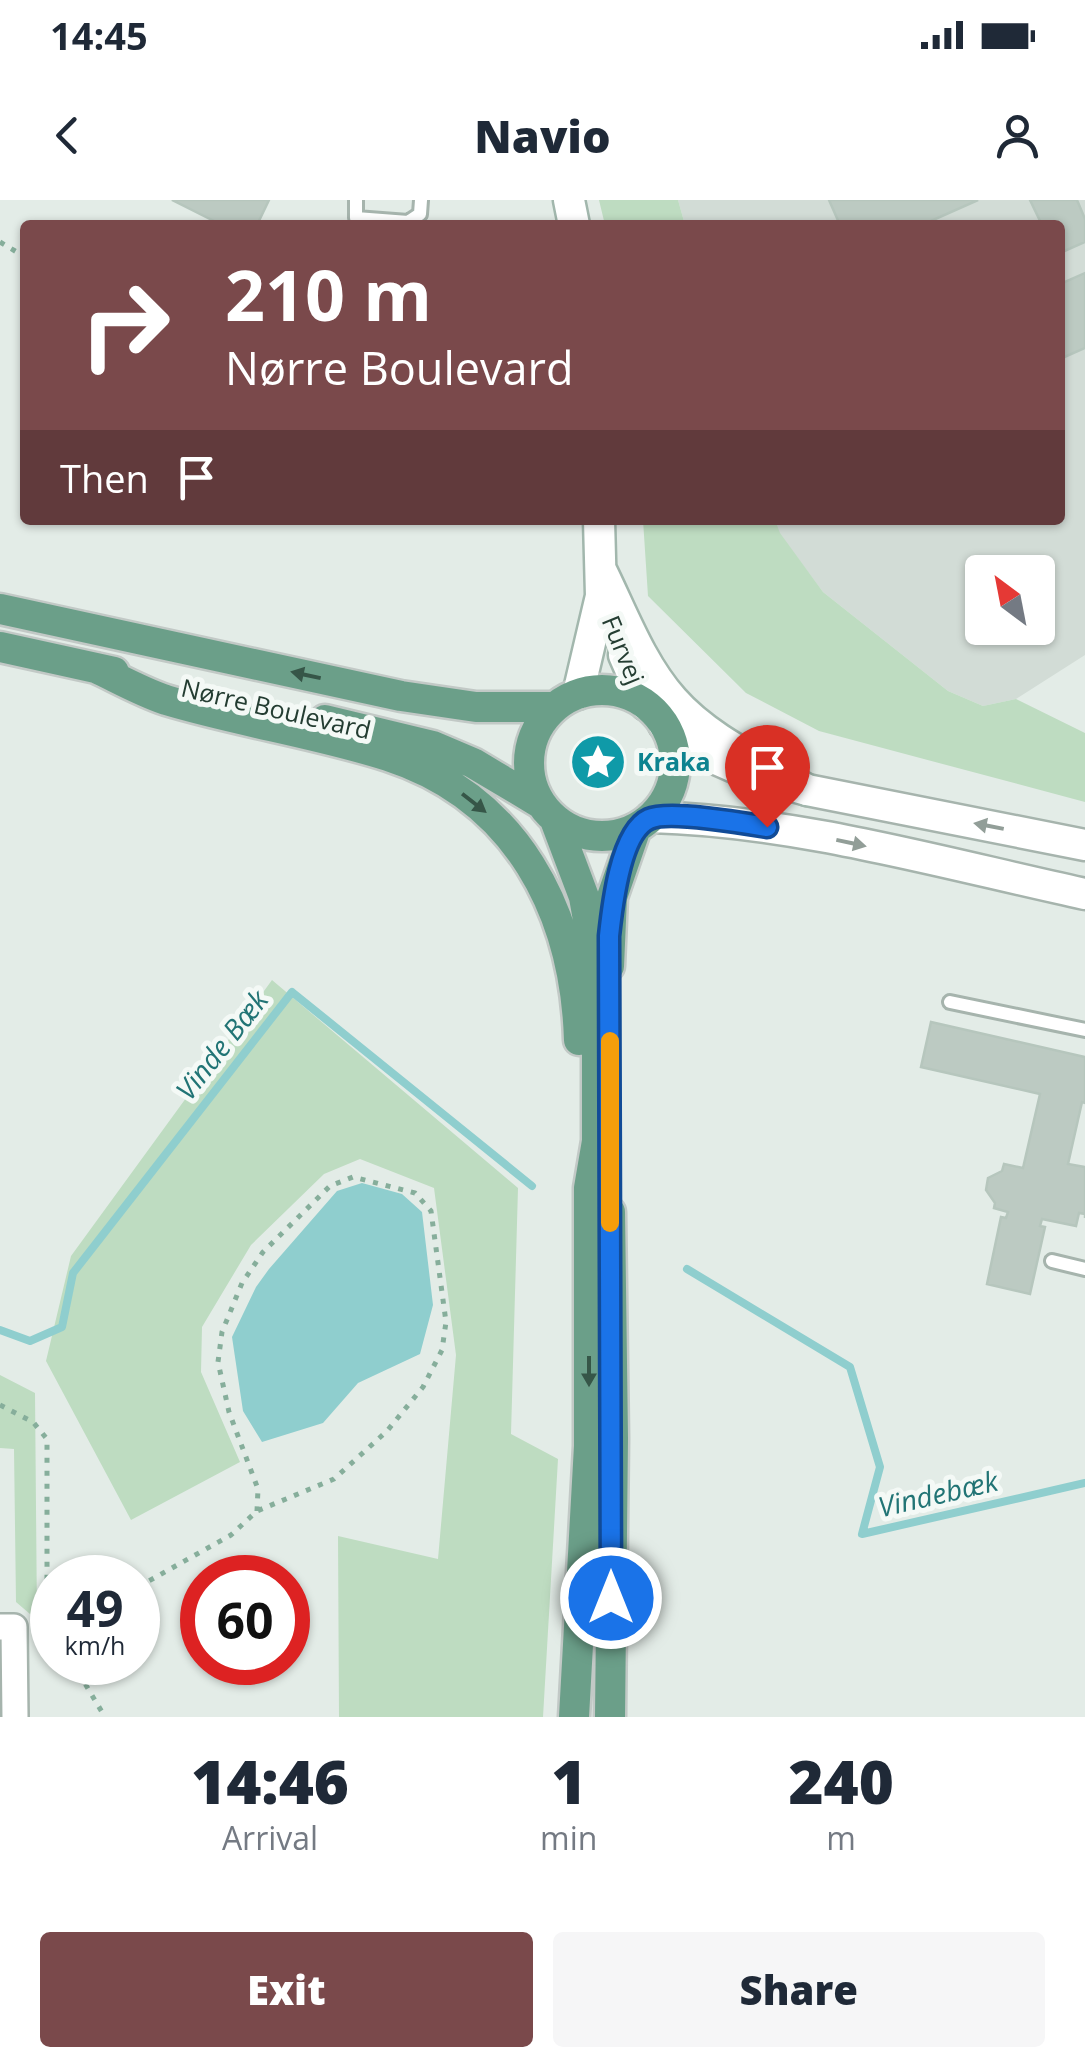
<!DOCTYPE html>
<html lang="en">
<head>
<meta charset="utf-8">
<style>
  body { margin:0; font-family:"Open Sans",sans-serif; background:#f6f6f7; color:#1f2937; height:100vh; display:flex; flex-direction:column; font-size:38px; white-space:nowrap }
  * { box-sizing:border-box; margin:0 }
  p { font-size:32px; color:#747a83 }
  .icon { flex:none; width:55px; height:55px; fill:none; stroke:currentColor; stroke-width:2; stroke-linecap:round; stroke-linejoin:round }
  .map { position:relative; height:1517px; overflow:hidden }
  .side { display:flex; flex-direction:column; background:#fff; flex:1 }
  .side>* { flex:none }
  .banner { position:absolute; left:20px; top:20px; width:1045px; height:305px; border-radius:10px; box-shadow:0 2px 8px #0004; background:#7a494b; color:#fff; overflow:hidden }
  .needle { width:65px; rotate:328deg }
  .controls { position:absolute; left:965px; top:355px; display:grid; gap:20px }
  .controls a { display:grid; place-items:center; width:90px; height:90px; border-radius:10px; background:#fff; box-shadow:0 2px 8px #0004; font-size:50px }
  .speed { position:absolute; left:30px; top:1355px; display:flex; gap:20px; font-size:50px; font-weight:700; text-align:center }
  .speed>* { display:grid; place-content:center; width:130px; height:130px; border-radius:50%; background:#fff; box-shadow:0 2px 8px #0004; line-height:1 }
  .speed small { font-size:25px; font-weight:400 }
  .speed .limit { border:15px solid #d22; background:#fff; color:#111 }
  .pin { position:absolute; display:grid; place-items:center; width:85px; height:85px; color:#fff; margin:-102px -42px; border-radius:50% 50% 50% 0; rotate:-45deg; box-shadow:0 0 10px #0007 }
  .pin .icon { rotate:45deg }
  .me { position:absolute; width:110px; margin:-55px; rotate:0deg; stroke-linejoin:round; filter:drop-shadow(0 0 8px #0008) }
  .turn { display:flex; align-items:center; gap:35px; height:210px; padding:0 40px; font-size:45px }
  .turn .icon { width:130px; height:130px; stroke-width:2.5 }
  .turn b { display:block; font-size:70px; line-height:85px }
  .then { display:flex; align-items:center; height:95px; padding:0 40px; background:#0003; gap:20px; font-size:38px }
  .eta { display:flex; justify-content:space-evenly; align-items:center; height:170px; text-align:center }
  .eta b { font-size:60px; font-weight:800; line-height:70px }
  .cta { display:flex; gap:20px; margin-top:auto; padding:20px 40px }
  .cta a { flex:1; height:115px; border-radius:10px; background:#7a494b; color:#fff; font-size:40px; font-weight:800; line-height:115px; text-align:center }
  .cta a+a { background:#f6f6f7; color:#1f2937 }
  .status { display:flex; justify-content:space-between; align-items:center; height:70px; padding:0 50px; background:#fff; direction:ltr }
  .status svg { height:28px; fill:currentColor }
  header { display:flex; justify-content:space-between; align-items:center; height:130px; padding:0 40px; background:#fff; font-size:45px; font-weight:800 }
  .map>svg:first-child { display:block }
</style>
</head>
<body>
<div class="status"><b>14:45</b><svg viewBox="0 0 49 12"><path d="M0 12V9h3v3zM5 12V6h3v6zM10 12V3h3v9zM15 12V0h3v12zM26 1h20v11H26zM47 4h2v5h-2z"/></svg></div>
<header><svg class="icon" aria-label="back" viewBox="0 0 24 24"><path d="M15 5l-7 7 7 7"/></svg>Navio<svg class="icon" aria-label="person" viewBox="0 0 24 24"><circle cx="12" cy="8" r="4"/><path d="M4 21q1-7 8-7t8 7"/></svg></header>
<div class="map">
<svg width="1085" height="1517" viewBox="0 0 1085 1517">
  <rect width="100%" height="100%" fill="#e3ece7"/>
  <!-- built -->
  <path fill="#d2dcd6" fill-rule="evenodd" d="M678,0H1085V455L1016,499L983,506L948,491L823,392L779,333L775,320H1060V25H685ZM982,372H1038V428H982Z"/>
  <!-- green -->
  <path fill="#bedcc1" d="M599,0H678L685,25H605Z
    M643,320H775L780,333L823,392L948,491L983,506L1016,499L1085,533V602L819,531L746,493L648,396Z
    M272,780L518,988L511,1234L558,1259L543,1517H339L338,1336L438,1359L456,1155L434,988L360,959L324,974L251,1045L202,1127L201,1172L240,1262L131,1320L46,1161L71,1056Z
    M0,1175L35,1193L37,1420L16,1402L14,1249L0,1248Z"/>
  <!-- water -->
  <path fill="#8fcece" d="M362,983L402,994L422,1012L433,1105L420,1154L358,1183L323,1223L262,1242L243,1211L232,1137L256,1087L269,1069L337,991Z"/>
  <g fill="none" stroke-linecap="round" stroke-linejoin="round">
    <!-- stream -->
    <path stroke="#8fcece" stroke-width="8" d="M687,1069L850,1167L880,1267L862,1334L1085,1283
      M0,1130L30,1141L62,1127L73,1073L292,792L532,986"/>
  </g>
  <!-- building -->
  <path fill="#bccac2" stroke="#b6c6bd" stroke-width="2.5" d="M172,0H269L257,25H222Z
    M829,0H978L922,25H840Z
    M1030,0H1077L1085,19V42L1060,53V25H1042Z
    M1085,73V148L1060,159V84Z
    M931,822L1085,857V903L1082,902L1068,964L1085,967V1018V1014L1079,1013L1076,1026L1042,1019L1040,1026L1045,1027L1030,1094L987,1084L1001,1017L1006,1018L1008,1012L994,1008L995,1003L986,990L988,978L1002,971L1004,964L1023,968L1040,894L921,867Z"/>
  <g fill="none" stroke-linecap="round" stroke-linejoin="round">
    <!-- service casing -->
    <g stroke="#a6b4ad" stroke-width="18">
      <path id="service" d="M356,0V18L408,22L420,14L421,0
        M950,802L1085,830
        M1052,1061L1085,1069"/>
    </g>
    <!-- minor casing -->
    <g stroke="#a6b4ad" stroke-width="30">
      <path id="minor" d="M0,1427H14L15,1517"/>
    </g>
    <!-- tertiary casing -->
    <g stroke="#a6b4ad" stroke-width="35">
      <path id="tertiary" d="M664,525L716,559L750,574L807,590L1085,645
        M651,617C798,621 942,663 1085,694"/>
    </g>
    <!-- secondary casing -->
    <g stroke="#a2b7ad" stroke-width="35">
      <path id="secondary" d="M569,0L574,25
        M602,372C623,415 641,464 673,500C708,540 762,563 807,590
        M624,455L646,505
        M578,494L601,396L599,320"/>
    </g>
    <!-- primary casing -->
    <g stroke="#c2c9c6" stroke-width="35">
      <path id="primary" d="M0,409L401,496L476,507H555
        M0,447L114,472
        M96,468C119,479 142,492 166,500C239,522 316,533 388,556C517,598 575,711 579,840
        M529 563a73 73 0 1 1 146 0a73 73 0 1 1-146 0Z
        M325,520L433,546L473,563L540,603
        M555,620L584,697L597,770V941L589,988V1246L574,1517
        M609,766L612,697L636,628
        M610,1012L613,1238L610,1517"/>
    </g>
    <!-- path -->
    <path stroke="#86ae9b" stroke-width="5" stroke-dasharray="5 8" stroke-linecap="butt" d="M0,42L25,57
      M0,1205L33,1222L47,1239V1422L52,1431
      M138,1387L231,1335L257,1311L334,1279L387,1231L423,1187L442,1150L446,1122L431,1011L415,993L353,977L330,986L263,1052L242,1083L222,1132L218,1162L229,1212L258,1289L257,1311
      M72,1462L105,1517"/>
    <!-- service -->
    <use href="#service" stroke="#fff" stroke-width="12"/>
    <!-- minor -->
    <use href="#minor" stroke="#fff" stroke-width="25"/>
    <!-- tertiary -->
    <use href="#tertiary" stroke="#fff" stroke-width="30"/>
    <!-- secondary -->
    <use href="#secondary" stroke="#fff" stroke-width="30"/>
    <!-- primary -->
    <use href="#primary" stroke="#6b9f89" stroke-width="30"/>
  </g>
  <!-- one-way arrows -->
  <defs><path id="oneway-solid" d="M-6-.8H1V-3.2L6.5 0L1 3.2V.8H-6Z" transform="scale(2.5)"/></defs>
  <g fill="#365648">
    <use href="#oneway-solid" transform="translate(306 475) rotate(-168)"/>
    <use href="#oneway-solid" transform="translate(474 603) rotate(38)"/>
    <use href="#oneway-solid" transform="translate(589 1171) rotate(90)"/>
  </g>
  <g fill="#929e98">
    <use href="#oneway-solid" transform="translate(989 626) rotate(-169)"/>
    <use href="#oneway-solid" transform="translate(851 643) rotate(12)"/>
  </g>
  <g fill="none" stroke-linecap="round" stroke-linejoin="round">
    <!-- route casing -->
    <g stroke="#114b97" stroke-width="25">
      <path id="route" d="M611,1398L609,736C612,708 620,632 649,619C668,610 743,623 767,627"/>
    </g>
    <!-- route -->
    <use href="#route" stroke="#1a73e8" stroke-width="18"/>
    <!-- slow -->
    <path stroke="#f59e0b" stroke-width="18" d="M610,841V1023"/>
  </g>
  <!-- icons -->
  <defs>
    <g id="sight-disc" transform="scale(2.875)"><circle r="9.5" fill="#0f9aa8" stroke="#f4f9f6"/><path d="M0-6L1.8-2.2L6-1.7L2.9 1.2L3.7 5.4L0 3.3L-3.7 5.4L-2.9 1.2L-6-1.7L-1.8-2.2Z" fill="#fff"/></g>
  </defs>
  <g fill-rule="evenodd">
    <use href="#sight-disc" x="598" y="562"/>
  </g>
  <g text-anchor="middle" stroke-width="10" stroke-linejoin="round" paint-order="stroke">
    <!-- street labels -->
    <g font-size="25" fill="#243d32" stroke="#f4f9f6">
      <text transform="translate(623 450) rotate(68)" y="9">Furvej</text>
      <text transform="translate(276 509) rotate(13)" y="9">Nørre Boulevard</text>
    </g>
    <!-- culture labels -->
    <g font-size="25" font-weight="bold" fill="#0d838f" stroke="#f4f9f6" text-anchor="start">
      <text x="637" y="571">Kraka</text>
    </g>
    <!-- water labels -->
    <g font-size="28" font-style="italic" fill="#217475" stroke="#f4f9f6">
      <text transform="translate(222 845) rotate(-52)" y="10">Vinde Bæk</text>
      <text transform="translate(938 1294) rotate(-13)" y="10">Vindebæk</text>
    </g>
  </g>
</svg>
<div class="controls">
<a><svg class="needle" viewBox="-14 -14 28 28"><path d="M0-13l5 13h-10z" fill="#e53935"/><path d="M0 13l5-13h-10z" fill="#747a83"/></svg></a>
</div>
<div class="speed"><div>49<small>km/h</small></div><div class="limit">60</div></div>
<div class="pin" style="left:767px;top:627px;background:#d93025"><svg class="icon" aria-label="arrive" viewBox="0 0 24 24"><path d="M6 21V4h12l-3 4 3 4H6"/></svg></div>
<svg class="me" style="left:611px;top:1398px" viewBox="-20 -20 40 40"><circle r="17" fill="#1a73e8" stroke="#fff" stroke-width="3"/><path d="M0-11L8 9 0 5-8 9z" fill="#fff"/></svg>
<div class="banner">
<div class="turn"><svg class="icon" aria-label="right" viewBox="0 0 24 24"><path d="M7 20v-9h11M14 6l5 5-5 5"/></svg><div><b>210 m</b>Nørre Boulevard</div></div>
<div class="then">Then<svg class="icon" aria-label="arrive" viewBox="0 0 24 24"><path d="M6 21V4h12l-3 4 3 4H6"/></svg></div>
</div>
</div>
<section class="side">
<div class="eta">
<div><b>14:46</b><p>Arrival</p></div>
<div><b>1</b><p>min</p></div>
<div><b>240</b><p>m</p></div>
</div>
<div class="cta"><a>Exit</a><a>Share</a></div>
</section>
</body>
</html>
